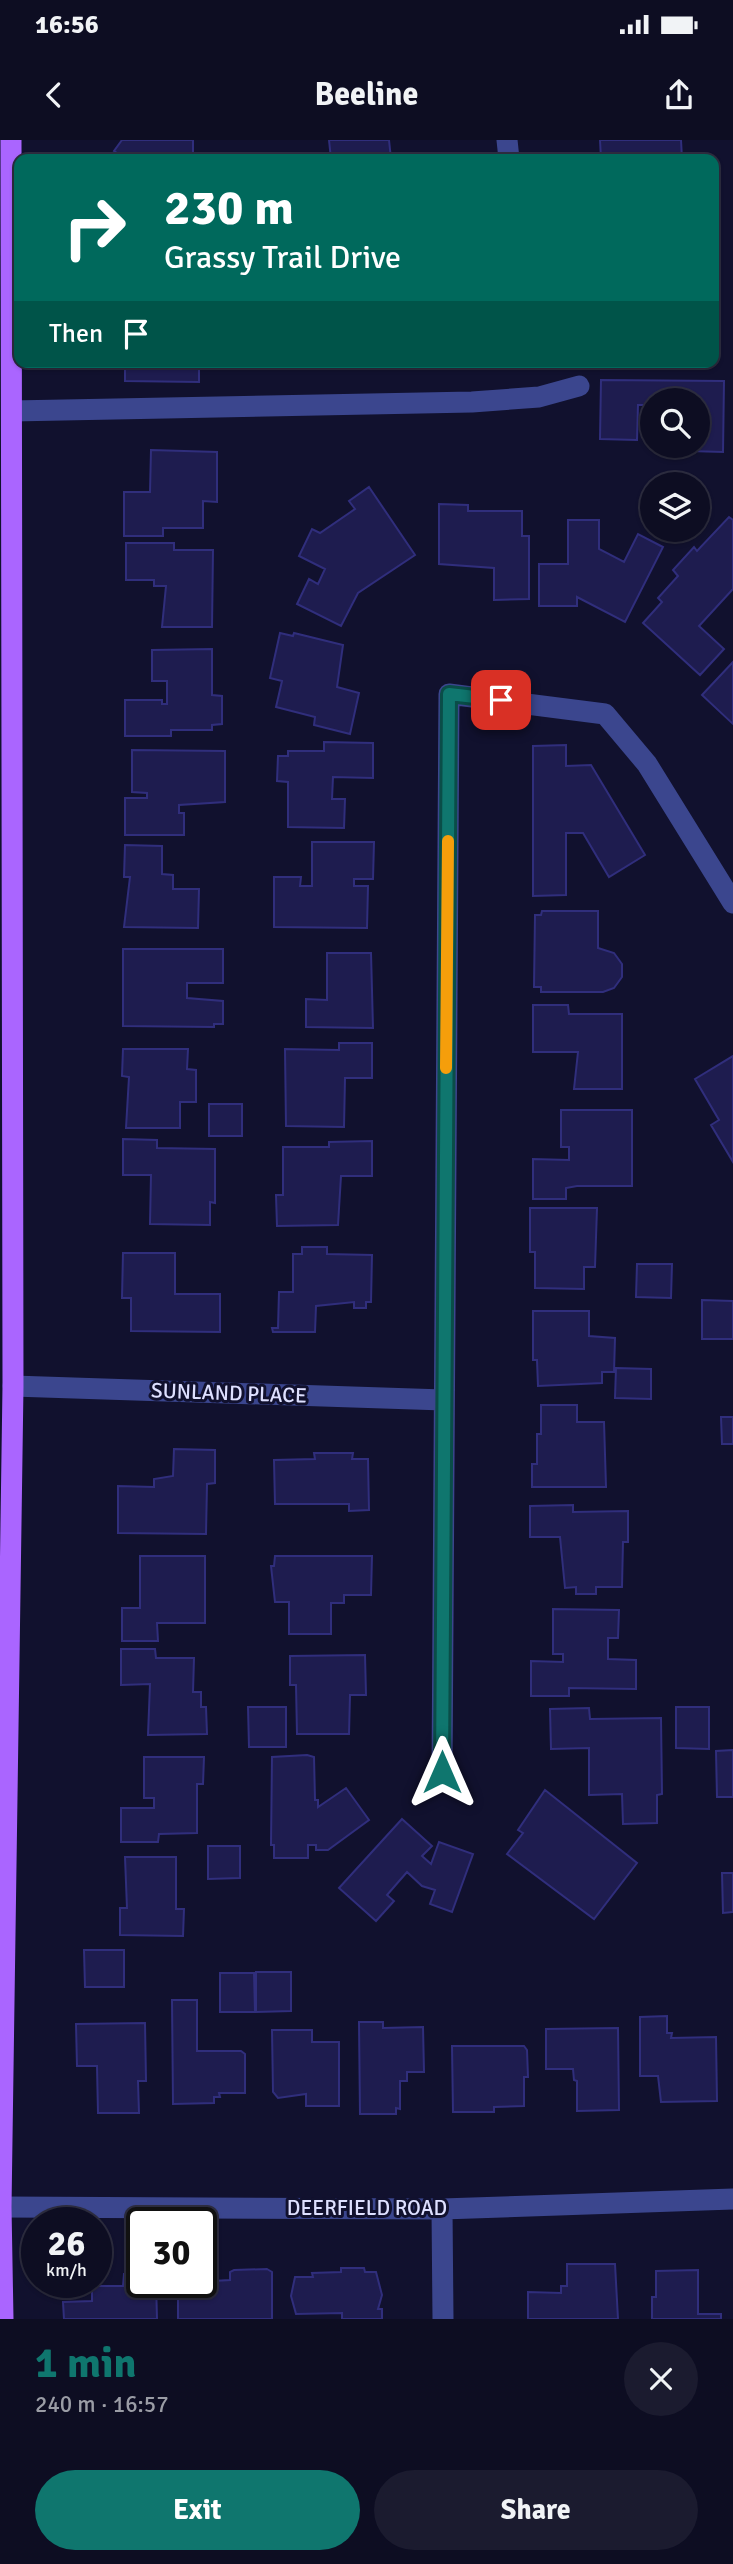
<!DOCTYPE html>
<html lang="en">
<head>
<meta charset="utf-8">
<style>
  body { margin:0; font-family:Signika,sans-serif; background:#1b1b2f; color:#f1f3f6; height:100vh; display:flex; flex-direction:column; font-size:26px; white-space:nowrap }
  * { box-sizing:border-box; margin:0 }
  p { font-size:23px; color:#9a9ca5 }
  .icon { flex:none; width:38px; height:38px; fill:none; stroke:currentColor; stroke-width:2; stroke-linecap:round; stroke-linejoin:round }
  .map { position:relative; height:2179px; overflow:hidden }
  .panel { display:flex; flex-direction:column; background:#0d0d22; flex:1 }
  .panel>* { flex:none }
  .hud { position:absolute; left:14px; top:14px; width:705px; height:214px; border-radius:14px; box-shadow:0 2px 5px #0004,0 0 0 2px #2d2d40; background:#00695c; color:#fff; overflow:hidden }
  .tools { position:absolute; left:640px; top:248px; display:grid; gap:14px }
  .tools a { display:grid; place-items:center; width:70px; height:70px; border-radius:50%; background:#0d0d22; box-shadow:0 2px 5px #0004,0 0 0 2px #2d2d40; font-size:35px }
  .speed { position:absolute; left:21px; top:2067px; display:flex; gap:14px; font-size:35px; font-weight:700; text-align:center }
  .speed>* { display:grid; place-content:center; width:91px; height:91px; border-radius:50%; background:#0d0d22; box-shadow:0 2px 5px #0004,0 0 0 2px #2d2d40; line-height:1 }
  .speed small { font-size:18px; font-weight:400 }
  .speed .limit { border:4px solid #111; border-radius:10px; background:#fff; color:#111 }
  .pin { position:absolute; display:grid; place-items:center; width:60px; height:60px; color:#fff; margin:-30px; border-radius:14px; box-shadow:0 4px 10px #0006 }
  .me { position:absolute; width:77px; margin:-38px; rotate:0deg; stroke-linejoin:round; filter:drop-shadow(0 0 5px #0008) }
  .turn { display:flex; align-items:center; gap:24px; height:147px; padding:0 35px; font-size:32px }
  .turn .icon { width:91px; height:91px; stroke-width:2.5 }
  .turn b { display:block; font-size:49px; line-height:60px }
  .then { display:flex; align-items:center; height:66px; padding:0 35px; background:#0003; gap:14px; font-size:26px }
  .round { display:grid; place-items:center; flex:none; width:74px; height:74px; border-radius:37px; background:#1b1b2f }
  .summary { display:flex; align-items:center; justify-content:space-between; height:119px; padding:0 35px }
  h1 { font-size:42px; font-weight:800; line-height:52px; color:#0f766e }
  .button { display:flex; gap:14px; margin-top:auto; padding:14px 35px }
  .button a { flex:1; height:80px; border-radius:42px; background:#0f766e; color:#fff; font-size:28px; font-weight:800; line-height:80px; text-align:center }
  .button a+a { background:#1b1b2f; color:#f1f3f6 }
  .status { display:flex; justify-content:space-between; align-items:center; height:49px; padding:0 35px; background:#0d0d22; direction:ltr }
  .status svg { height:19px; fill:currentColor }
  header { display:flex; justify-content:space-between; align-items:center; height:91px; padding:0 35px; background:#0d0d22; font-size:32px; font-weight:800 }
  .map>svg:first-child { display:block }
</style>
</head>
<body>
<div class="status"><b>16:56</b><svg viewBox="0 0 49 12"><path d="M0 12V9h3v3zM5 12V6h3v6zM10 12V3h3v9zM15 12V0h3v12zM26 1h20v11H26zM47 4h2v5h-2z"/></svg></div>
<header><svg class="icon" aria-label="back" viewBox="0 0 24 24"><path d="M15 5l-7 7 7 7"/></svg>Beeline<svg class="icon" aria-label="share" viewBox="0 0 24 24"><path d="M12 15V3M7 8l5-5 5 5M5 13v7h14v-7"/></svg></header>
<div class="map">
<svg width="733" height="2179" viewBox="0 0 733 2179">
  <rect width="100%" height="100%" fill="#11112e"/>
  <!-- building -->
  <path fill="#1e1c4f" stroke="#302e7c" stroke-width="2" d="M122,0H193V19H127L114,11Z
    M329,0H389L391,19H331Z
    M600,0H681L682,19H601Z
    M125,222H199V242L125,241Z
    M601,240L724,241L723,312L655,310V306H698V261H653V265H638L637,300L600,299Z
    M151,310L217,312V362L203,361V388H163V396H124V352H150Z
    M369,347L415,415L358,453L341,486L297,464L309,439L318,444L325,429L299,416L312,389L320,393L355,369L349,361Z
    M439,364L468,365V371H522V396H529V459L494,460V428L439,424Z
    M729,377L733,380V449L699,486L724,509L700,535L643,483L662,462L658,458L678,436L673,430L694,407L697,411Z
    M568,380H599V409L624,422L638,394L663,407L625,482L577,457V466H539V424H568Z
    M126,403H174V410H213L212,487H162L166,446H154V440H126Z
    M280,493L293,496L294,493L343,505L337,547L359,553L350,594L314,585L315,577L276,567L282,541L270,538Z
    M212,509V555L222,556V584L212,585V590H171V596H125V560H162V564H167V541H152V510Z
    M733,522V584L702,555Z
    M324,602L373,603V638L333,637L332,659H345L344,688L288,687V642L277,641L278,616H288V611H324Z
    M566,605V626L591,625L645,715L609,737L583,693H566V755L533,756V606Z
    M132,610L225,611V662L179,665V673H184V695H125V658H147V653L132,652Z
    M312,702H374L373,739H354V746H368L367,788L274,787V737H301L300,746H312Z
    M125,705L162,706V734L173,735V749H199L198,788L124,787L130,737H124Z
    M542,771H598V808L614,813L622,824V837L614,848L603,852H541V847H534L535,775H541Z
    M123,809H223V843H187V858L223,861V884H214V887L123,886Z
    M327,813H371L373,888L306,887V859L327,860Z
    M533,865H568L569,874H622V949H574L578,912H533Z
    M339,903H372V938H345L344,987L286,986L285,909L339,910Z
    M123,909H188L187,929L196,930V962H180V988H126L129,937L122,936Z
    M733,916V1022L711,985L719,980L695,939Z
    M209,964H242V996H209Z
    M561,970H632V1046H577L566,1048V1059H533V1019L569,1020V1007H561Z
    M123,999L157,1000V1008L215,1009V1063L210,1062V1085L150,1084L151,1035H123Z
    M372,1001V1036H341L338,1085L277,1086L276,1055H283V1007H329V1002Z
    M530,1068H597L595,1127H584V1149L535,1148V1112H530Z
    M302,1107H327V1114L372,1115L371,1162H366V1168H354V1162L316,1166L315,1192H273L272,1188H278L279,1152H293V1114H302Z
    M123,1113H175V1154H220V1192L131,1191V1158H122Z
    M637,1124H672L671,1158L636,1157Z
    M702,1160L733,1161V1199H702Z
    M533,1171H589V1196L615,1198L614,1232H602V1243L538,1246L537,1220H533Z
    M616,1228L651,1229V1259L615,1258Z
    M541,1265H577V1282H604L606,1347H532V1324H537V1294H541Z
    M721,1277H733V1304H722Z
    M174,1309L215,1310V1343L207,1344L206,1394L118,1393V1346L154,1347V1339L173,1336Z
    M314,1313H353L352,1319H368L369,1370L349,1371V1364H275L274,1320L315,1319Z
    M573,1365V1372L628,1371V1402H623L622,1447H596V1454H576V1447L565,1448L560,1397H530V1366Z
    M140,1416H205V1483H157L158,1501H122V1468H140Z
    M275,1416H372L371,1455H344V1463H331V1494H289V1462H275L271,1426H274Z
    M553,1469L619,1470L618,1498H608V1519L636,1520V1549L569,1548V1556H531V1521L563,1522V1514H553Z
    M121,1509H155L156,1518H194L193,1552H201V1567H206L207,1594L148,1595L150,1544L121,1545Z
    M365,1515L366,1555H350L349,1594H297L296,1545H290V1516Z
    M248,1567H286V1607H249Z
    M676,1567H709V1609L676,1608Z
    M589,1568L590,1579L661,1578L662,1654L657,1655V1683L623,1684L622,1654L589,1655V1608L551,1609L550,1569Z
    M733,1610V1657H717L716,1611Z
    M307,1615L314,1617L315,1660H318V1667L346,1648L369,1680L328,1710H316V1705H308V1718H274V1705H271L272,1617Z
    M144,1617H204L203,1644H197V1693L159,1694L158,1702H121V1668H154V1658H144Z
    M545,1650L637,1723L594,1779L507,1714L523,1693L518,1690Z
    M402,1679L432,1706L422,1716L431,1724L439,1702L473,1714L452,1772L430,1764L435,1750L422,1746L407,1732L387,1755L394,1761L376,1781L339,1748Z
    M208,1706H240V1738L208,1739Z
    M125,1717H176V1769H184L183,1796L120,1795V1768H127Z
    M722,1733H733V1772L723,1773Z
    M84,1810H124V1847H85Z
    M256,1832H291V1871L256,1872Z
    M220,1833H254L255,1872H220Z
    M172,1860H197V1911H241L245,1914V1953H219L220,1957H214V1963L173,1964Z
    M667,1876V1893H672L671,1898L716,1897L717,1961L661,1962L658,1936H640V1877Z
    M359,1882H383V1888L423,1887L424,1932H407V1941H400V1969L396,1968V1974H360Z
    M145,1883L146,1941H138L139,1973H98L97,1926H77L76,1884Z
    M618,1888L619,1970L577,1971V1941L574,1940L573,1929H546V1889Z
    M272,1890H312V1902H339V1966H306V1954L278,1958L273,1952Z
    M452,1906H524L527,1910L528,1937H524V1966L494,1967V1972H453Z
    M567,2124H615L618,2179H528V2152L561,2153V2146H567Z
    M341,2128H364L365,2132H376L382,2155L378,2169H382V2179H342V2173L296,2174L291,2156L295,2137H313L312,2133L341,2132Z
    M267,2129L272,2132V2179H178V2143L230,2140V2132L234,2130Z
    M698,2130V2174H721V2179H652V2157H656V2131Z
    M124,2134H142V2142H156L157,2179H64L63,2162L92,2161V2146H123Z"/>
  <g fill="none" stroke-linecap="round" stroke-linejoin="round">
    <!-- minor -->
    <path stroke="#3b468e" stroke-width="21" d="M507,0L509,19
      M12,271L472,262L539,257L579,246
      M13,1246L444,1260
      M442,1632L449,554L605,574L647,624L733,763
      M1,2067L442,2069L733,2059
      M442,2069L443,2179"/>
    <!-- major -->
    <path stroke="#aa65ff" stroke-width="21" d="M3,2179L1,2067L13,1246L11,0"/>
  </g>
  <g fill="none" stroke-linecap="round" stroke-linejoin="round">
    <!-- route casing -->
    <g stroke="#0a4d48" stroke-width="18">
      <path id="route" d="M442,1632L449,554L501,560"/>
    </g>
    <!-- route -->
    <use href="#route" stroke="#0f766e" stroke-width="12"/>
    <!-- slow -->
    <path stroke="#f59e0b" stroke-width="12" d="M446,928L448,701"/>
  </g>
  <g text-anchor="middle" stroke-width="6" stroke-linejoin="round" paint-order="stroke">
    <!-- street labels -->
    <g font-size="21" fill="#dee0ff" stroke="#11112e">
      <text transform="translate(229 1253) rotate(2)" y="7">SUNLAND PLACE</text>
      <text x="367" y="2075">DEERFIELD ROAD</text>
    </g>
  </g>
</svg>
<div class="tools">
<a><svg class="icon" aria-label="search" viewBox="0 0 24 24"><circle cx="10" cy="10" r="6"/><path d="M15 15l6 6"/></svg></a>
<a><svg class="icon" aria-label="layers" viewBox="0 0 24 24"><path d="M12 4l9 5-9 5-9-5zM3 14l9 5 9-5"/></svg></a>
</div>
<div class="speed"><div>26<small>km/h</small></div><div class="limit">30</div></div>
<div class="pin" style="left:501px;top:560px;background:#d93025"><svg class="icon" aria-label="arrive" viewBox="0 0 24 24"><path d="M6 21V4h12l-3 4 3 4H6"/></svg></div>
<svg class="me" style="left:442px;top:1632px" viewBox="-20 -20 40 40"><path d="M0-17L14 15 0 8-14 15z" fill="#0f766e" stroke="#fff" stroke-width="4"/></svg>
<div class="hud">
<div class="turn"><svg class="icon" aria-label="right" viewBox="0 0 24 24"><path d="M7 20v-9h11M14 6l5 5-5 5"/></svg><div><b>230 m</b>Grassy Trail Drive</div></div>
<div class="then">Then<svg class="icon" aria-label="arrive" viewBox="0 0 24 24"><path d="M6 21V4h12l-3 4 3 4H6"/></svg></div>
</div>
</div>
<section class="panel">
<div class="summary"><div><h1>1 min</h1><p>240 m · 16:57</p></div><a class="round"><svg class="icon" aria-label="close" viewBox="0 0 24 24"><path d="M6 6l12 12M18 6L6 18"/></svg></a></div>
<div class="button"><a>Exit</a><a>Share</a></div>
</section>
</body>
</html>
